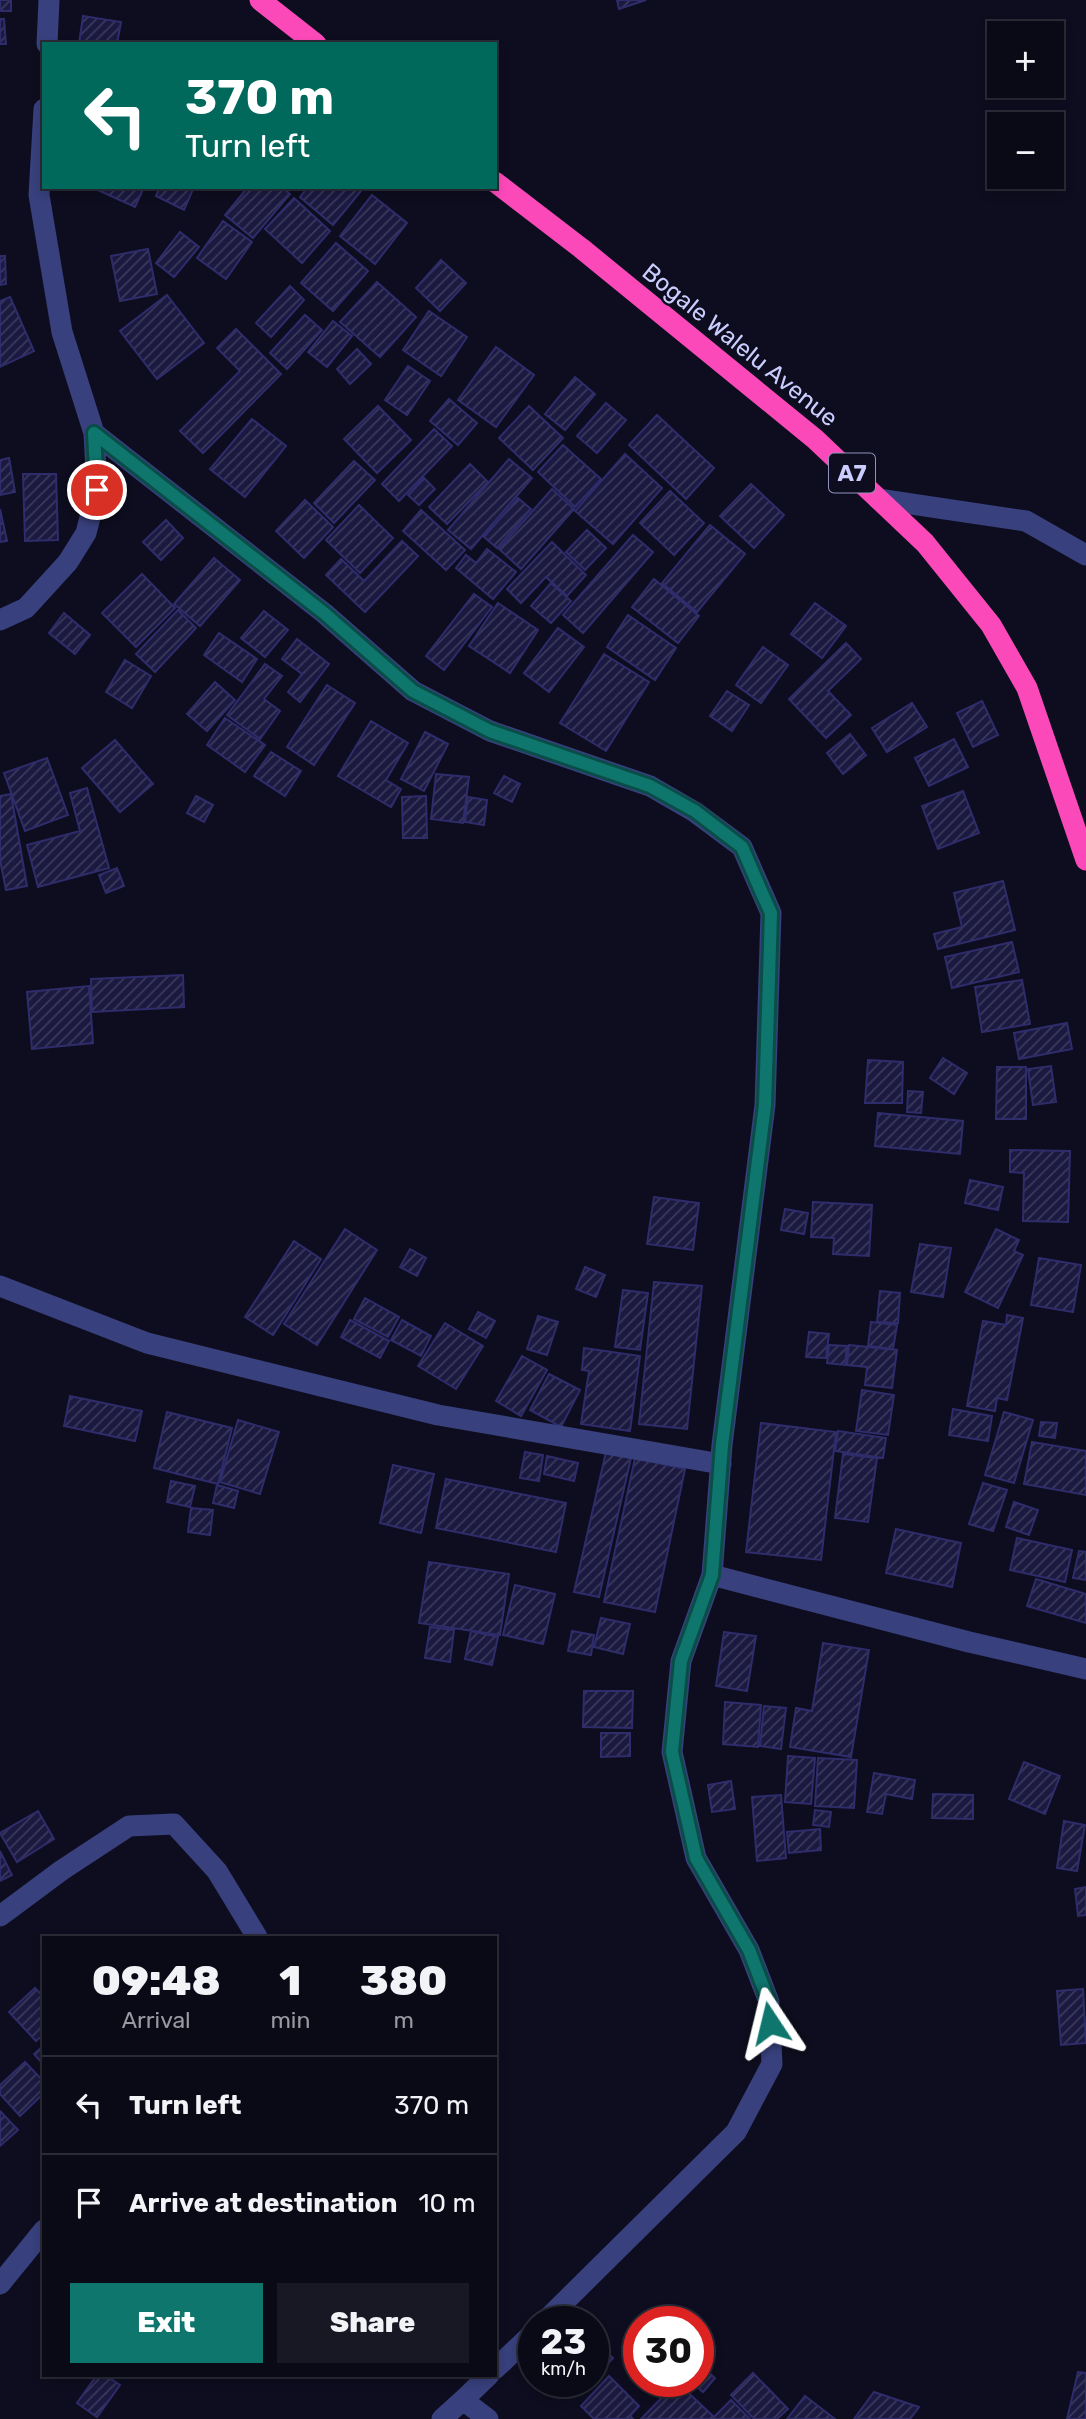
<!DOCTYPE html>
<html lang="en">
<head>
<meta charset="utf-8">
<style>
  body { margin:0; font-family:Rubik,sans-serif; background:#181824; color:#f1f3f6; height:100vh; display:flex; flex-direction:column; font-size:26px; white-space:nowrap }
  * { box-sizing:border-box; margin:0 }
  p { font-size:23px; color:#999aa1 }
  .icon { flex:none; width:38px; height:38px; fill:none; stroke:currentColor; stroke-width:2; stroke-linecap:round; stroke-linejoin:round }
  .map { position:relative; flex:1; overflow:hidden }
  .drawer { position:absolute; left:42px; top:1936px; width:455px; height:441px; display:flex; flex-direction:column; background:#0a0a17; border-radius:0px; box-shadow:0 4px 10px #0003,0 0 0 2px #2a2b36 }
  .drawer>* { flex:none }
  .guide { position:absolute; left:42px; top:42px; width:455px; height:147px; border-radius:0px; box-shadow:0 4px 10px #0003,0 0 0 2px #2a2b36; background:#00695c; color:#fff; overflow:hidden }
  .buttons { position:absolute; left:987px; top:21px; display:grid; gap:14px }
  .buttons a { display:grid; place-items:center; width:77px; height:77px; border-radius:0px; background:#0a0a17; box-shadow:0 4px 10px #0003,0 0 0 2px #2a2b36; font-size:35px }
  .speed { position:absolute; left:518px; top:2306px; display:flex; gap:14px; font-size:35px; font-weight:700; text-align:center }
  .speed>* { display:grid; place-content:center; width:91px; height:91px; border-radius:50%; background:#0a0a17; box-shadow:0 4px 10px #0003,0 0 0 2px #2a2b36; line-height:1 }
  .speed small { font-size:18px; font-weight:400 }
  .speed .limit { border:10px solid #d22; background:#fff; color:#111 }
  .pin { position:absolute; display:grid; place-items:center; width:60px; height:60px; color:#fff; margin:-30px; border:4px solid #fff; border-radius:50%; box-shadow:0 2px 7px #0007 }
  .me { position:absolute; width:77px; margin:-38px; rotate:350deg; stroke-linejoin:round; filter:drop-shadow(0 0 5px #0008) }
  .turn { display:flex; align-items:center; gap:24px; height:147px; padding:0 28px; font-size:32px }
  .turn .icon { width:91px; height:91px; stroke-width:2.5 }
  .turn b { display:block; font-size:49px; line-height:60px }
  .eta { display:flex; justify-content:space-evenly; align-items:center; height:119px; text-align:center }
  .eta b { font-size:42px; font-weight:800; line-height:49px }
  .primary-button { display:flex; gap:14px; margin-top:auto; padding:14px 28px }
  .primary-button a { flex:1; height:80px; border-radius:0px; background:#0f766e; color:#fff; font-size:28px; font-weight:800; line-height:80px; text-align:center }
  .primary-button a+a { background:#181824; color:#f1f3f6 }
  ul { padding:0; list-style:none }
  li { display:flex; align-items:center; gap:21px; height:98px; padding:0 28px; border-top:2px solid #2a2b36 }
  li div { flex:1 }
  li b { display:block; font-size:26px }
  li em { font-style:normal }
  .map>svg:first-child { display:block }
</style>
</head>
<body>
<div class="map">
<svg width="1086" height="2419" viewBox="0 0 1086 2419">
  <defs>
    <pattern id="building-hatch" width="6" height="6" patternUnits="userSpaceOnUse" patternTransform="scale(1.75)"><rect width="6" height="6" fill="#1b193f"/><path d="M-1 1l2-2M0 6l6-6M5 7l2-2" fill="none" stroke="#3b395c"/></pattern>
  </defs>
  <rect width="100%" height="100%" fill="#0d0d1f"/>
  <!-- building -->
  <path fill="url(#building-hatch)" stroke="#2f2c6b" stroke-width="2" d="M0,0H11V11H0Z
    M617,0H646L619,9Z
    M83,16L121,22L117,44H79Z
    M0,19H4L6,44H0Z
    M91,187H144L135,207Z
    M160,187H194L184,210L156,196Z
    M248,187H282L290,194L253,238L225,215Z
    M308,187H356L361,191L333,225L300,197Z
    M372,195L407,223L375,264L340,236Z
    M294,198L330,231L302,263L265,229Z
    M223,221L252,242L226,279L197,258Z
    M180,232L199,247L174,277L156,263Z
    M336,243L368,271L333,311L301,283Z
    M148,249L157,294L120,301L111,256Z
    M0,256H5L6,284L0,285Z
    M441,260L466,283L440,311L416,288Z
    M377,282L416,317L380,357L340,322Z
    M290,286L304,300L271,337L256,323Z
    M167,295L204,343L157,379L120,331Z
    M10,297L34,351L0,367V301Z
    M429,311L467,337L441,376L403,350Z
    M305,315L322,330L287,369L270,353Z
    M333,321L352,336L327,367L308,352Z
    M236,329L281,374L203,453L180,431L240,371L217,348Z
    M496,347L534,375L496,427L458,400Z
    M357,349L371,364L350,384L337,369Z
    M408,366L430,381L407,415L385,400Z
    M575,377L595,394L565,430L545,414Z
    M449,399L477,423L458,445L430,421Z
    M606,403L626,420L597,453L577,436Z
    M378,406L411,440L377,473L344,439Z
    M529,406L563,438L533,470L499,438Z
    M657,415L714,468L686,499L629,445Z
    M252,419L286,446L245,497L210,469Z
    M434,429L452,446L399,501L382,484Z
    M563,445L601,479L575,507L538,472Z
    M625,454L662,488L613,544L575,511Z
    M9,458L15,492L0,495V460Z
    M509,459L532,478L471,549L448,530Z
    M354,461L375,480L334,523L314,503Z
    M470,464L488,482L447,524L429,507Z
    M23,474H56L58,540L25,541Z
    M424,478L435,489L419,505L408,495Z
    M751,484L784,515L754,548L720,516Z
    M552,489L574,509L521,569L499,549Z
    M670,491L704,523L674,555L640,523Z
    M518,498L531,509L497,548L484,537Z
    M305,500L333,527L304,558L276,531Z
    M359,505L393,538L360,573L326,540Z
    M0,509L7,541L0,542Z
    M421,510L465,550L446,570L403,531Z
    M166,520L183,538L161,560L143,542Z
    M710,525L745,554L697,612L662,583Z
    M587,530L606,548L585,570L566,552Z
    M633,535L653,552L583,633L563,615Z
    M402,541L418,556L365,612L326,575L341,559L364,581Z
    M552,542L586,575L567,596L546,577L521,603L507,589Z
    M487,549L516,572L493,599L456,568L466,555L476,563Z
    M214,558L240,580L200,626L174,604Z
    M142,574L175,608L136,647L102,613Z
    M654,579L699,616L678,643L632,607Z
    M551,583L571,601L551,623L531,606Z
    M474,594L492,607L444,670L426,656Z
    M498,603L538,630L510,673L469,646Z
    M815,603L846,626L822,658L791,634Z
    M178,610L196,628L155,672L136,654Z
    M264,611L288,630L265,657L241,638Z
    M64,613L90,635L75,654L49,633Z
    M628,615L676,648L655,680L607,647Z
    M558,628L584,647L549,692L524,673Z
    M219,633L257,659L242,682L204,655Z
    M297,639L329,664L300,702L288,692L302,674L282,659Z
    M846,643L861,659L828,691L851,715L826,738L789,699Z
    M763,647L788,665L761,703L736,685Z
    M604,654L649,682L606,751L560,723Z
    M125,660L151,676L132,708L106,692Z
    M265,664L282,676L264,699L280,711L260,739L227,715Z
    M215,682L235,700L207,731L187,714Z
    M327,685L355,703L314,765L287,747Z
    M727,691L749,705L732,731L710,716Z
    M982,701L998,735L973,747L957,713Z
    M912,703L927,727L887,752L872,728Z
    M225,718L265,745L245,772L207,745Z
    M371,721L408,743L386,780L401,789L391,807L338,776Z
    M425,732L448,744L424,791L401,779Z
    M850,734L866,755L843,774L827,753Z
    M954,739L968,767L929,786L915,758Z
    M115,740L153,784L120,812L82,768Z
    M271,752L301,771L285,796L254,776Z
    M47,758L68,815L25,831L4,773Z
    M436,774L469,777L463,823L431,819Z
    M504,776L520,784L512,802L494,793Z
    M87,788L109,868L38,887L27,845L80,831L70,793Z
    M963,791L979,833L938,849L922,806Z
    M11,794L27,886L6,890L0,860V796Z
    M196,796L213,805L204,822L187,813Z
    M426,796L427,838H403L402,797Z
    M468,797L487,800L484,825L465,822Z
    M117,868L124,886L106,893L99,875Z
    M1003,881L1015,930L938,949L934,934L962,927L954,893Z
    M1012,942L1019,972L952,988L945,957Z
    M183,975L184,1007L92,1012L91,979Z
    M1022,980L1030,1024L982,1032L975,987Z
    M89,986L93,1043L32,1049L27,992Z
    M1067,1023L1072,1049L1019,1059L1014,1033Z
    M943,1058L967,1073L954,1094L930,1078Z
    M868,1060L903,1062L902,1103H865Z
    M1051,1066L1056,1102L1033,1105L1028,1069Z
    M997,1067H1026V1119H996Z
    M908,1091L923,1092L921,1113L907,1112Z
    M878,1113L963,1121L960,1154L875,1146Z
    M1010,1150L1070,1151L1068,1222L1023,1221L1024,1173L1010,1172Z
    M970,1180L1003,1187L998,1210L965,1203Z
    M654,1197L699,1203L693,1250L647,1244Z
    M813,1202L872,1205L869,1256L833,1254L834,1238L811,1237Z
    M785,1209L808,1213L804,1234L781,1230Z
    M345,1229L377,1250L317,1345L284,1324Z
    M996,1229L1019,1240L1014,1251L1023,1255L998,1308L965,1292Z
    M294,1241L321,1259L273,1335L245,1317Z
    M920,1244L951,1248L943,1297L911,1292Z
    M410,1249L426,1258L417,1276L400,1267Z
    M1039,1258L1081,1265L1073,1312L1031,1305Z
    M585,1267L605,1275L596,1297L576,1289Z
    M654,1282L702,1286L687,1429L639,1424Z
    M623,1290L648,1293L640,1350L615,1347Z
    M880,1291L900,1293L898,1323L877,1322Z
    M365,1298L399,1317L388,1337L354,1319Z
    M478,1312L495,1321L486,1338L469,1329Z
    M1007,1315L1023,1318L1007,1400L997,1398L995,1411L967,1406L983,1321L1006,1325Z
    M538,1316L558,1322L547,1355L527,1349Z
    M350,1320L389,1341L380,1358L341,1337Z
    M402,1320L431,1336L421,1356L391,1340Z
    M871,1322L897,1325L893,1349L868,1346Z
    M445,1323L483,1346L456,1389L418,1366Z
    M809,1332L829,1334L826,1358L806,1357Z
    M829,1345L847,1346L845,1365L827,1363Z
    M849,1345L897,1350L892,1388L865,1385L867,1367L847,1365Z
    M584,1348L640,1356L630,1431L581,1424L589,1371L582,1370Z
    M522,1356L547,1370L521,1416L496,1401Z
    M549,1374L580,1390L561,1427L530,1410Z
    M862,1390L894,1395L888,1435L856,1431Z
    M70,1396L142,1411L135,1441L64,1426Z
    M953,1409L992,1416L988,1441L949,1435Z
    M167,1412L232,1428L218,1484L154,1468Z
    M1004,1412L1033,1420L1014,1483L985,1475Z
    M238,1420L279,1432L260,1494L220,1482Z
    M1041,1422L1057,1423L1055,1438L1039,1436Z
    M761,1423L836,1432L821,1560L746,1552Z
    M838,1431L886,1438L883,1458L835,1451Z
    M1032,1442L1086,1451V1495L1024,1484Z
    M525,1452L543,1455L539,1481L520,1478Z
    M606,1452L631,1458L599,1597L574,1592Z
    M843,1454L877,1458L868,1522L835,1518Z
    M547,1456L578,1463L574,1481L544,1474Z
    M635,1458L685,1469L655,1612L604,1602Z
    M393,1465L434,1474L421,1533L380,1523Z
    M446,1479L566,1503L556,1552L436,1528Z
    M171,1481L195,1486L190,1507L167,1502Z
    M983,1483L1007,1490L993,1531L969,1524Z
    M217,1485L238,1491L234,1508L213,1503Z
    M1014,1502L1038,1510L1029,1535L1006,1527Z
    M191,1508L213,1510L210,1535L188,1532Z
    M896,1529L961,1543L952,1587L886,1573Z
    M1017,1538L1072,1550L1065,1582L1010,1570Z
    M1079,1551L1086,1552V1580L1073,1578Z
    M429,1562L509,1574L500,1635L419,1623Z
    M1036,1579L1086,1594V1623L1027,1606Z
    M515,1585L555,1594L543,1644L503,1635Z
    M601,1618L630,1624L623,1654L594,1647Z
    M430,1627L454,1630L450,1662L425,1658Z
    M471,1631L498,1637L492,1665L465,1659Z
    M572,1631L594,1635L591,1655L568,1651Z
    M724,1632L756,1636L747,1691L716,1686Z
    M823,1643L869,1650L851,1757L790,1747L796,1708L812,1711Z
    M584,1691H633L632,1728L583,1727Z
    M725,1702L761,1705L758,1747L723,1744Z
    M764,1706L786,1708L781,1749L760,1746Z
    M601,1733H630V1756L601,1757Z
    M788,1756L815,1758L811,1804L785,1802Z
    M818,1758L857,1760L854,1808L815,1806Z
    M1024,1762L1060,1776L1045,1814L1009,1799Z
    M874,1773L915,1780L912,1799L886,1794L882,1814L867,1812Z
    M731,1781L735,1809L712,1812L708,1785Z
    M933,1794L973,1795V1819L932,1818Z
    M781,1795L786,1858L757,1861L752,1797Z
    M815,1810L831,1812L829,1827L813,1825Z
    M38,1811L54,1839L17,1862L0,1833Z
    M1064,1821L1085,1825L1077,1871L1057,1868Z
    M820,1829L821,1850L789,1853L787,1832Z
    M0,1851L12,1875L0,1881Z
    M1086,1887V1915L1078,1916L1075,1889Z
    M35,1988L44,1997V2034L36,2041L9,2012Z
    M1083,1989L1086,2043L1061,2045L1057,1991Z
    M44,2045V2065L34,2054Z
    M25,2062L44,2082V2093L20,2116L0,2094V2085Z
    M0,2111L18,2130L0,2146Z
    M593,2340L613,2358L596,2377L593,2375Z
    M698,2363L715,2378L703,2392L691,2382H698Z
    M1078,2372L1086,2373V2419H1067Z
    M753,2373L788,2409L777,2419H754L731,2395Z
    M97,2375H105L120,2385L97,2417L77,2403Z
    M609,2376L639,2406L630,2416L633,2419H594L581,2406Z
    M677,2382L714,2417L731,2400L750,2419H641Z
    M874,2392L919,2407L910,2419H854Z
    M805,2396L835,2419H787Z"/>
  <g fill="none" stroke-linecap="round" stroke-linejoin="round">
    <!-- minor -->
    <path stroke="#38407d" stroke-width="21" d="M47,44L49,0
      M94,433L324,613L413,691L490,731L650,786L695,812L742,847L771,913L765,1105L722,1445L712,1575L969,1642L1086,1669
      M878,499L1026,521L1086,555
      M0,620L26,608L68,562L86,533L97,490L94,433L62,332L39,195L44,109
      M0,1286L147,1343L438,1415L721,1464
      M0,1916L62,1870L129,1826L174,1824L217,1871L257,1937
      M0,2284L44,2230
      M544,2322L736,2132L772,2064L769,2002L749,1950L696,1858L672,1752L681,1661L712,1575
      M495,2369L534,2332
      M463,2400L489,2375
      M442,2419L463,2400L488,2419"/>
    <!-- highway -->
    <path stroke="#fb49b9" stroke-width="21" d="M260,0L316,44
      M495,182L581,248L815,439L925,543L991,625L1027,688L1086,860"/>
  </g>
  <g fill="none" stroke-linecap="round" stroke-linejoin="round">
    <!-- route casing -->
    <g stroke="#0a4d48" stroke-width="18">
      <path id="route" d="M97,490L94,433L324,613L413,691L490,731L650,786L695,811L742,847L761,891L771,913L765,1105L722,1445L712,1575L681,1661L672,1752L696,1858L749,1950L769,2002L770,2023"/>
    </g>
    <!-- route -->
    <use href="#route" stroke="#0f766e" stroke-width="12"/>
  </g>
  <g text-anchor="middle" stroke-width="5" stroke-linejoin="round" paint-order="stroke">
    <!-- shield labels -->
    <rect fill="#0d0d1f" stroke="#9293bb" stroke-width="2" x="829" y="453.5" width="46" height="39" rx="5"/>
    <g font-size="23" font-weight="bold" fill="#cbcdfe">
      <text x="852" y="481">A7</text>
    </g>
    <!-- street labels -->
    <g font-size="24" fill="#cbcdfe" stroke="#0d0d1f">
      <text transform="translate(740 345) rotate(39)" y="8">Bogale Walelu Avenue</text>
    </g>
  </g>
</svg>
<div class="buttons">
<a>+</a>
<a>−</a>
</div>
<div class="speed"><div>23<small>km/h</small></div><div class="limit">30</div></div>
<div class="pin" style="left:97px;top:490px;background:#d93025"><svg class="icon" aria-label="arrive" viewBox="0 0 24 24"><path d="M6 21V4h12l-3 4 3 4H6"/></svg></div>
<svg class="me" style="left:770px;top:2023px" viewBox="-20 -20 40 40"><path d="M0-17L14 15 0 8-14 15z" fill="#0f766e" stroke="#fff" stroke-width="4"/></svg>
<div class="guide">
<div class="turn"><svg class="icon" aria-label="left" viewBox="0 0 24 24"><path d="M17 20v-9H6M10 6l-5 5 5 5"/></svg><div><b>370 m</b>Turn left</div></div>
</div>
<section class="drawer">
<div class="eta">
<div><b>09:48</b><p>Arrival</p></div>
<div><b>1</b><p>min</p></div>
<div><b>380</b><p>m</p></div>
</div>
<ul>
<li><svg class="icon" aria-label="left" viewBox="0 0 24 24"><path d="M17 20v-9H6M10 6l-5 5 5 5"/></svg><div><b>Turn left</b></div><em>370 m</em></li>
<li><svg class="icon" aria-label="arrive" viewBox="0 0 24 24"><path d="M6 21V4h12l-3 4 3 4H6"/></svg><div><b>Arrive at destination</b></div><em>10 m</em></li>
</ul>
<div class="primary-button"><a>Exit</a><a>Share</a></div>
</section>
</div>
</body>
</html>
